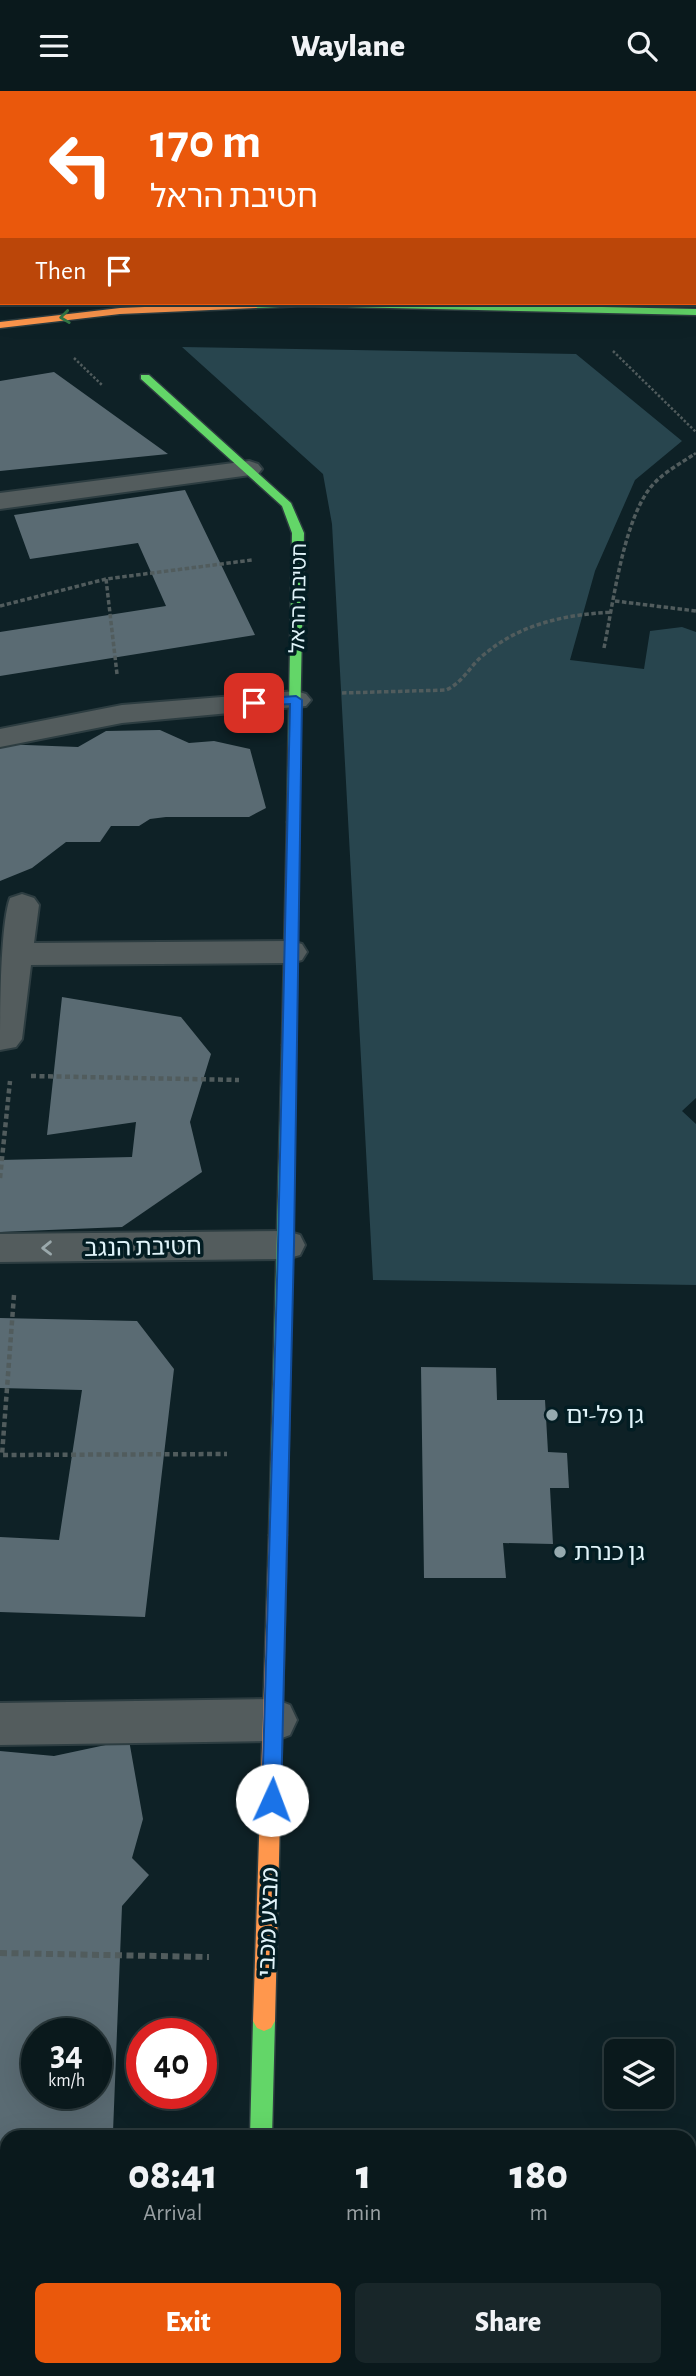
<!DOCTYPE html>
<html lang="en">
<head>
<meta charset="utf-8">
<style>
  body { margin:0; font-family:"Alegreya Sans","Noto Sans Hebrew",sans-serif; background:#182629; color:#f1f3f6; height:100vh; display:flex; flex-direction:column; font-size:26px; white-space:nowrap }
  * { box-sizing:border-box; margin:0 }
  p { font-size:23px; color:#99a0a3 }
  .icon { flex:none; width:38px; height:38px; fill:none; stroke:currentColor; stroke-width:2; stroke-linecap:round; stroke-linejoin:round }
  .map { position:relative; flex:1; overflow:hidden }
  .drawer { position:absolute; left:0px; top:2039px; width:696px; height:247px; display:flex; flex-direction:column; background:#0a191c; border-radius:21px 21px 0 0; box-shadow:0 7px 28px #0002,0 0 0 2px #2a383b }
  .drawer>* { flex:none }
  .banner { position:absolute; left:0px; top:0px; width:696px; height:214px; box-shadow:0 7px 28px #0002,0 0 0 2px #2a383b; background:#ea580c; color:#fff; overflow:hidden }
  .buttons { position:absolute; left:604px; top:1948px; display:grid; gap:14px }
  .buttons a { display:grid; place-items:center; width:70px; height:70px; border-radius:10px; background:#0a191c; box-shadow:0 7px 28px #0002,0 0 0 2px #2a383b; font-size:35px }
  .speed { position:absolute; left:21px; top:1927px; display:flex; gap:14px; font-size:35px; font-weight:700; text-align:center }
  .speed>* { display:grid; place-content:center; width:91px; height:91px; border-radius:50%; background:#0a191c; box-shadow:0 7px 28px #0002,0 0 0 2px #2a383b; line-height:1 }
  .speed small { font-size:18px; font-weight:400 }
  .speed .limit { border:10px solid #d22; background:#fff; color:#111 }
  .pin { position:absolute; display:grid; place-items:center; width:60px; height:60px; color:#fff; margin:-30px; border-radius:14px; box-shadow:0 4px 10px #0006 }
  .me { position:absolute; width:77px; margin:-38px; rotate:2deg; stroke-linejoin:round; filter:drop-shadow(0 0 5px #0008) }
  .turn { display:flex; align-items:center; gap:24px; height:147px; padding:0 35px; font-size:32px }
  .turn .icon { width:91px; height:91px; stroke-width:2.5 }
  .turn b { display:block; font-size:49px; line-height:60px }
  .then { display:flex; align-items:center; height:66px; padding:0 35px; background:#0003; gap:14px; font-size:26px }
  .eta { display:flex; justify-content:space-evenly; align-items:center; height:119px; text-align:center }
  .eta b { font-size:42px; font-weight:800; line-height:49px }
  .primary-button { display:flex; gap:14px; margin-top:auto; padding:14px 35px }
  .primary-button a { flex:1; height:80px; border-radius:10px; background:#ea580c; color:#fff; font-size:28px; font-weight:800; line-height:80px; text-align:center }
  .primary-button a+a { background:#182629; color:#f1f3f6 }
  header { display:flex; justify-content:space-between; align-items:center; height:91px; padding:0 35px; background:#0a191c; font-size:32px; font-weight:800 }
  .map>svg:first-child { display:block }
</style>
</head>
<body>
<header><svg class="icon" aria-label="menu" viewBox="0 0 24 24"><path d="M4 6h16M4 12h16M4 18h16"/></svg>Waylane<svg class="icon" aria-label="search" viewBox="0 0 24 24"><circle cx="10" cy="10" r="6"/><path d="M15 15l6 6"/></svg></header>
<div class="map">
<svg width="696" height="2285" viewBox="0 0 696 2285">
  <rect width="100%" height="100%" fill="#0e2126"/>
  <!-- green -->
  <path fill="#28454e" d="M182,256L576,263L682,350L635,389L595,480L570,569L644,578L650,540L682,536L696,541V1007L682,1020L696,1033V1194L373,1189L332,433L323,383Z
    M690,2173H696V2272L690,2269Z
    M442,2279L624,2278L643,2285H428Z"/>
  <!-- building -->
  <path fill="#5a6b73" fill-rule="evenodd" d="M54,281L168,363L0,380V290Z
    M185,399L255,544L0,585V541L166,515L138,452L30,468L14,424Z
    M160,639L189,652L214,650L250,658L266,717L249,726H166L150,728L139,735H111L100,751H66L32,777L0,790V653L78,656L106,640Z
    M62,906L181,926L211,963L190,1031L202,1081L122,1136L0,1141V1069L132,1066L136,1031L47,1044Z
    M0,1227L137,1230L174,1278L145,1526L0,1521V1446L59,1449L82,1299L0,1297Z
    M421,1276L496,1277L497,1309H545L548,1361L567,1362L569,1397H550L553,1453L503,1452L506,1487H424Z
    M129,1649L143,1728L132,1767L149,1784L122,1815L113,2041L101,2046H7V2085L0,2086V1660L54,1665ZM37,1942H96V2002H37Z"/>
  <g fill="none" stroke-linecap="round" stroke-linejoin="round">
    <!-- street casing -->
    <g stroke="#2d3d41" stroke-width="4">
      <path id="street" d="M294,0H315L317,2H295Z
        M0,125H2V139H0Z
        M249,370L258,373L262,378L258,383L0,418V402Z
        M296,600L306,603L311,609L306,615L122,632L0,656V638L122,614Z
        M22,803L34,807L39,814L34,852L290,850L302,853L307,861L302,869L290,872L31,874L22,948L16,956L0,959C0,924 0,834 10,807Z
        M286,1140L300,1144L305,1154L300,1164L286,1168L0,1171V1143Z
        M274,1608L290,1614L297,1629L290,1644L274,1650L0,1654V1612Z
        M224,2278H282V2285H224Z"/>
    </g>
    <!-- fast casing -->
    <g stroke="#2d3d41" stroke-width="3">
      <path id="fast" d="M611,0H621L623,2H612Z
        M695,29H696V34H695Z
        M253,212H416L696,218V224L303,215L256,217L253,216Z
        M141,284H149L291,412L304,442L298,734H288L287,731L292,442L282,415L141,288Z
        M289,949L296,954L287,1444L284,1449L278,1451L272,1449L269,1444L282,954Z
        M264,1920L271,1923L275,1930L272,2046H250L253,1930L257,1923Z"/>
    </g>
    <!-- slow casing -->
    <g stroke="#2d3d41" stroke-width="3">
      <path id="slow" d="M243,212L261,214L256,217L120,223L0,237V231L120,217Z
        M278,1437L284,1439L287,1444L275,1930L271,1937L264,1940L257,1937L253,1930L269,1444L272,1439Z"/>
    </g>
    <!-- jam casing -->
    <g stroke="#2d3d41" stroke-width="3">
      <path id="jam" d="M293,727L299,731L296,954L289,959L282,954L287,731Z"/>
    </g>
    <!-- path-far3 -->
    <path stroke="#515c5d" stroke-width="2.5" stroke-dasharray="2.5 2" stroke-linecap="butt" d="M505,2L509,0
      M613,260L696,341
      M74,267L103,295
      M690,366L696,362"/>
    <!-- path-far2 -->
    <path stroke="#515c5d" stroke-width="3.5" stroke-dasharray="4.5 2.5" stroke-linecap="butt" d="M615,510L696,520
      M0,515L106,488
      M604,557C613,513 623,432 650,397C661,383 678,374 693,364
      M117,583L106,488L252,469
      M342,602L446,599C462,592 469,577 481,566C519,533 563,524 612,521"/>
    <!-- path-far1 -->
    <path stroke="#515c5d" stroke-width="4.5" stroke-dasharray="5 3.5" stroke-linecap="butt" d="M31,985L239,989
      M0,1087L10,990
      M14,1204L2,1364L227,1363"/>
    <!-- path -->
    <path stroke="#515c5d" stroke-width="6" stroke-dasharray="7 4.5" stroke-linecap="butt" d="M0,1862L209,1866
      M661,2278L676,2285
      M400,2285L409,2278"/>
    <!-- street -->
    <use href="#street" fill="#535c5d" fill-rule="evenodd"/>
    <!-- fast -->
    <use href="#fast" fill="#63d668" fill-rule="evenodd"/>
    <!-- slow -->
    <use href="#slow" fill="#ff974d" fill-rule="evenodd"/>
    <!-- jam -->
    <use href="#jam" fill="#b3261e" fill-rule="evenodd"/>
  </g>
  <!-- one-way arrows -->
  <defs><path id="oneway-chevron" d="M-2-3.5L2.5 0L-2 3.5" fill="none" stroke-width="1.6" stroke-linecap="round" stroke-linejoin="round" transform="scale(1.75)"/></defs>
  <use stroke="#337a46" href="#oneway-chevron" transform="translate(65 226) rotate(173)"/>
  <use stroke="#9aa8ab" href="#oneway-chevron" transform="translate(47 1157) rotate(179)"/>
  <!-- route -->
  <path fill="#1a73e8" stroke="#114b97" stroke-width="2" d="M296,605L302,609L294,1154L281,1709L279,1715L272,1718L265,1715L262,1709L278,1154L290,613L254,615L248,612L254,608Z"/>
  <!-- markers -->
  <g fill="#96aaaf" stroke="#031d23" stroke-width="2.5">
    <circle cx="552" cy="1324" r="7"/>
    <circle cx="560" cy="1461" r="7"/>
  </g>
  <g text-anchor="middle" stroke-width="7" stroke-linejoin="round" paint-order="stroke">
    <!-- far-street labels -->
    <g font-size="21" fill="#e0f3f9" stroke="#031d23">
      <text transform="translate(298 507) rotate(-89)" y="7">חטיבת הראל</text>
    </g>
    <!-- street labels -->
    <g font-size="24" fill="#e0f3f9" stroke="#031d23">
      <text transform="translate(143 1156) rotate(-1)" y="8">חטיבת הנגב</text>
      <text transform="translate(268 1831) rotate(-88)" y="8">מבצע מכבי</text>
    </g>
    <!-- poi labels -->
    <g font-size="24" fill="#e0f3f9" stroke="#031d23" text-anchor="start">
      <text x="566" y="1332">גן פל-ים</text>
      <text x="574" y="1469">גן כנרת</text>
    </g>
  </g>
</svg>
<div class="buttons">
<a><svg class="icon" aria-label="layers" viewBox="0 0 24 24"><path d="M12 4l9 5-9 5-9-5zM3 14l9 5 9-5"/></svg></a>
</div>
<div class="speed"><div>34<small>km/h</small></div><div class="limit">40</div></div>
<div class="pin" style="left:254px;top:612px;background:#d93025"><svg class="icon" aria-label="arrive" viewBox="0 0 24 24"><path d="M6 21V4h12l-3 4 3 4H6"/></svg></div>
<svg class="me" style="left:272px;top:1709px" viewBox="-20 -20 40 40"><circle r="19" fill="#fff"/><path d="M0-13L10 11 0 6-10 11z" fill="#1a73e8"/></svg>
<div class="banner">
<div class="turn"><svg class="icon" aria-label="left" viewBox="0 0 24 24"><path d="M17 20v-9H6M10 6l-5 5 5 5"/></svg><div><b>170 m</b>חטיבת הראל</div></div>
<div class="then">Then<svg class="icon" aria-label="arrive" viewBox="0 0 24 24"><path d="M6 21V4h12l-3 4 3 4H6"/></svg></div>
</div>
<section class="drawer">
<div class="eta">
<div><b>08:41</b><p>Arrival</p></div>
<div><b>1</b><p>min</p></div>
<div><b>180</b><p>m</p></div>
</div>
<div class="primary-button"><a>Exit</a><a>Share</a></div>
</section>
</div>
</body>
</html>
